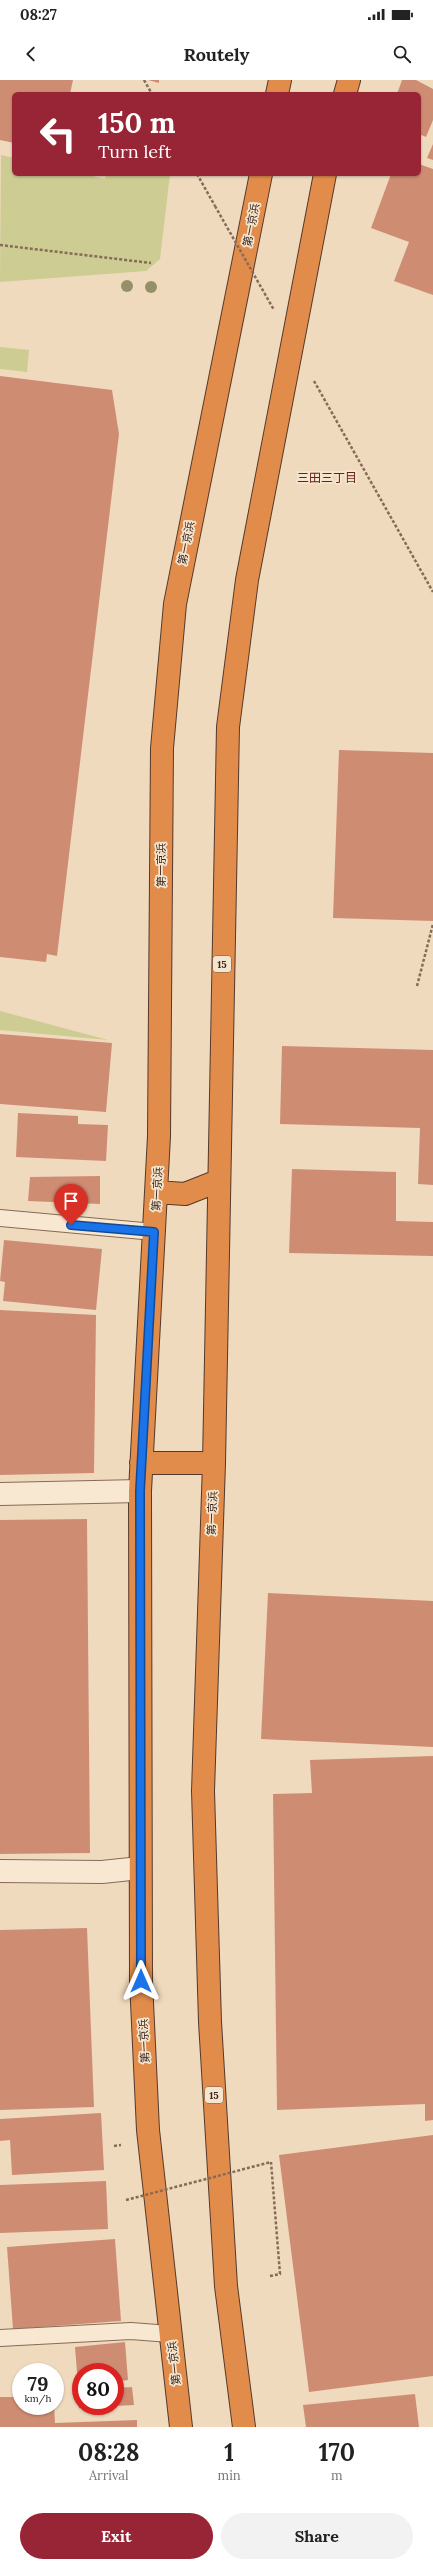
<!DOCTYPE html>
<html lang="en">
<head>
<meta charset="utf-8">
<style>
  body { margin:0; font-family:Lora,"Noto Sans JP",serif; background:#f2f2f2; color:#222; height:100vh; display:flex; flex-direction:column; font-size:15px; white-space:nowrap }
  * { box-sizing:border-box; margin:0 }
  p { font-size:13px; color:#767676 }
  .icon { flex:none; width:22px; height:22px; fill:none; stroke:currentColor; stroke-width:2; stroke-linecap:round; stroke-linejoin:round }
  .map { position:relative; height:2347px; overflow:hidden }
  .drawer { display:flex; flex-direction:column; background:#fff; flex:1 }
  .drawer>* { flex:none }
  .banner { position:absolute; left:12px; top:12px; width:409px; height:84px; border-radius:6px; box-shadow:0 1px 3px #0004; background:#982535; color:#fff; overflow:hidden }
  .speed { position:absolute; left:12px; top:2283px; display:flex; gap:8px; font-size:20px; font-weight:700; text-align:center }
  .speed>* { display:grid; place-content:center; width:52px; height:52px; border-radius:50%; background:#fff; box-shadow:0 1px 3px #0004; line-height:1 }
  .speed small { font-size:10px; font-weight:400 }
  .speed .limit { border:6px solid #d22; background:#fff; color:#111 }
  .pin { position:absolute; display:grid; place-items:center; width:34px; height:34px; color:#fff; margin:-41px -17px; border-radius:50% 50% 50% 0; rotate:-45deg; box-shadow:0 0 4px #0007 }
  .pin .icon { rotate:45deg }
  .me { position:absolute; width:44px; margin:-22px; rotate:0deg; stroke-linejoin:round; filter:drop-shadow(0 0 3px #0008) }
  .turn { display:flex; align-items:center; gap:14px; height:84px; padding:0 20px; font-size:18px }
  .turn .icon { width:52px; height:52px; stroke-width:2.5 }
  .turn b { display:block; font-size:28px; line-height:34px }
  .eta { display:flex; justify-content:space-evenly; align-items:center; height:68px; text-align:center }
  .eta b { font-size:24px; font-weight:800; line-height:28px }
  .action { display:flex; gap:8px; margin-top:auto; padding:8px 20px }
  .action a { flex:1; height:46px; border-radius:24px; background:#982535; color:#fff; font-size:16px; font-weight:800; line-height:46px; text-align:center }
  .action a+a { background:#f2f2f2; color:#222 }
  .status { display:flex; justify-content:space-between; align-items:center; height:28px; padding:0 20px; background:#fff; direction:ltr }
  .status svg { height:11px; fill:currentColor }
  header { display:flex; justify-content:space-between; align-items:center; height:52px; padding:0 20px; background:#fff; font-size:18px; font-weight:800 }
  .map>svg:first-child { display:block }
</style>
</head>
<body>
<div class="status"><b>08:27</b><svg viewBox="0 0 49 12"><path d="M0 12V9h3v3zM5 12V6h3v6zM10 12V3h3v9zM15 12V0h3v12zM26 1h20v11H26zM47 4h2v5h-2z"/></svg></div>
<header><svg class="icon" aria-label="back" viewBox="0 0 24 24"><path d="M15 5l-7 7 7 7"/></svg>Routely<svg class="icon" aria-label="search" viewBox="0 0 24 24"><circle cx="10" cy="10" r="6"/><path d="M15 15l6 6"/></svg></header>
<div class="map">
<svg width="433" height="2347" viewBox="0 0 433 2347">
  <rect width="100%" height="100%" fill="#efdabe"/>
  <!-- green -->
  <path fill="#cdcc92" d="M1,75L14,78V94H84L105,99L106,94H170L160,179L146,191L0,202Z
    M0,267L29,270L27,292L0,289Z
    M0,931L108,960L0,950Z"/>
  <!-- building -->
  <path fill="#ce8d73" d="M0,0H73L70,14H14V63L0,60Z
    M148,0H159V3Z
    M402,0H416L433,9V40L426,57L419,54V14H397Z
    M433,64V80L427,78Z
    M419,84L433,89V215L394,201L409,162L371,148L391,94H419Z
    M0,296L112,310L119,354L57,876L47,874L46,882L0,877Z
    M339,670L433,673V841L333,838Z
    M0,954L112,963L106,1032L0,1024Z
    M282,966L433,970V1105L418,1104L420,1048L280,1044Z
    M18,1033L78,1036V1044L108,1045L106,1081L16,1077Z
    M292,1089L396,1092V1141L433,1142V1176L289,1173Z
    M100,1096V1124L28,1121L30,1097Z
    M4,1160L102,1169L96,1230L3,1221L5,1202L0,1201Z
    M0,1230L96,1235L94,1393L0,1395Z
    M87,1439L90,1773L0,1774V1440Z
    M268,1513L433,1521V1667L261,1659Z
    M433,1676V2040L425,2041V2024L277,2030L273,1714L312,1713L310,1680Z
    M87,1848L94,2027L0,2030V1850Z
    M101,2033L104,2090L12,2095L10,2060L0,2061V2039Z
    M433,2055V2296L309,2312L279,2075Z
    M106,2101L108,2149L0,2153V2105Z
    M115,2159L121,2241L13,2249L7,2167Z
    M125,2262L128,2300L115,2302V2292H81V2305H78L75,2267Z
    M132,2307L134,2325L115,2326V2308Z
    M78,2309H81V2326L91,2327L79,2328Z
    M415,2314L419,2347H306L303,2325Z
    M0,2317H21V2326H54L55,2343L137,2340V2347H0Z"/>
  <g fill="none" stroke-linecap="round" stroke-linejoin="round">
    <!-- lane casing -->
    <g stroke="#876a57" stroke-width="18">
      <path id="lane" d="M0,1138L154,1152
        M0,2258L131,2251L170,2254"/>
    </g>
    <!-- street casing -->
    <g stroke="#876a57" stroke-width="24">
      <path id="street" d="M0,1414L140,1411
        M0,1791L102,1792L140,1788"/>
    </g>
    <!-- highway casing -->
    <g stroke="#55392b" stroke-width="24">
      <path id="highway" d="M277,14L280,0
        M345,14L349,0
        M156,1112L185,1114L218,1101
        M141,1383H214
        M181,2347L148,2050L141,1901L140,1411L159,1056L162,668L175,524L261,94
        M244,2347L226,2206L210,1942L203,1711L214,1383L228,647L247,500L325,94"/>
    </g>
    <!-- path -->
    <path stroke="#876a57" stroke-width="2.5" stroke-dasharray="3 2" stroke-linecap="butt" d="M144,0L152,14
      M197,94L215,126
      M0,165L151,183
      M314,301L433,512
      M417,906L433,844
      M114,2066L121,2065
      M270,2196L280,2194L271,2082"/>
    <!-- lane -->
    <use href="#lane" stroke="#f9e8d1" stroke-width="16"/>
    <!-- street -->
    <use href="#street" stroke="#f9e8d1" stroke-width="22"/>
    <!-- highway -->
    <use href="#highway" stroke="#e28c4b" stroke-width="22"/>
    <!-- path-bridge -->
    <path stroke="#876a57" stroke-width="2.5" stroke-dasharray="3 2" stroke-linecap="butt" d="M215,126L274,230
      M126,2120L271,2082"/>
  </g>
  <!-- trees -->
  <g fill="#969068">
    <circle cx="127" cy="206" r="6"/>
    <circle cx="151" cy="207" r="6"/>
  </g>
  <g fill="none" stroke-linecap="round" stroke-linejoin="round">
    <!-- route casing -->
    <g stroke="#114b97" stroke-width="10">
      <path id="route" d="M71,1145L154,1152L140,1411L141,1901"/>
    </g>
    <!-- route -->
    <use href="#route" stroke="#1a73e8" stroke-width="7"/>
  </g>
  <g text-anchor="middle" stroke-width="3.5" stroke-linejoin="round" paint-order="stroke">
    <!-- shield labels -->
    <g fill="#f6e5ce" stroke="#705f51" stroke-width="1">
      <rect x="213" y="876" width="18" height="16" rx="3"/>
      <rect x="205" y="2007" width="18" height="16" rx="3"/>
    </g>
    <g font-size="10" font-weight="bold" fill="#36251c">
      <text x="222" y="888">15</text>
      <text x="214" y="2019">15</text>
    </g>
    <!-- street labels -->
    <g font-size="11" fill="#36251c" stroke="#f6e5ce">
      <text transform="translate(251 145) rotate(-79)" y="4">第一京浜</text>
      <text transform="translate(186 463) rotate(-79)" y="4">第一京浜</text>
      <text transform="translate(161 785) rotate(-90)" y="4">第一京浜</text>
      <text transform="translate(157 1109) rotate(-87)" y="4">第一京浜</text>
      <text transform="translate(212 1433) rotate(-88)" y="4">第一京浜</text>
      <text transform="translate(144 1961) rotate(-93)" y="4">第一京浜</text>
      <text transform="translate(174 2283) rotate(-96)" y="4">第一京浜</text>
    </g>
    <!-- neighbourhood labels -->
    <g font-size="12" fill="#64201a" stroke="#f6e5ce">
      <text x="327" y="402">三田三丁目</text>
    </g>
  </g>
</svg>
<div class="speed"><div>79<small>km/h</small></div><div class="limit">80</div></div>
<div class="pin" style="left:71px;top:1145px;background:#d93025"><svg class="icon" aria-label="arrive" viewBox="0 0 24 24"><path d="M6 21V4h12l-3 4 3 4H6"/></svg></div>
<svg class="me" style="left:141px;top:1901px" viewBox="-20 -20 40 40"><path d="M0-17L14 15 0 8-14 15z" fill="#1a73e8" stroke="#fff" stroke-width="4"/></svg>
<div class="banner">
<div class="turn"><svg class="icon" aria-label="left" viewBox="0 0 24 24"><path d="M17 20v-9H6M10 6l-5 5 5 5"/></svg><div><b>150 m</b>Turn left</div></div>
</div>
</div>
<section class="drawer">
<div class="eta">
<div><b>08:28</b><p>Arrival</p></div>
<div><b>1</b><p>min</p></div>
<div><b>170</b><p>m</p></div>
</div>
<div class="action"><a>Exit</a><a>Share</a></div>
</section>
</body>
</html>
